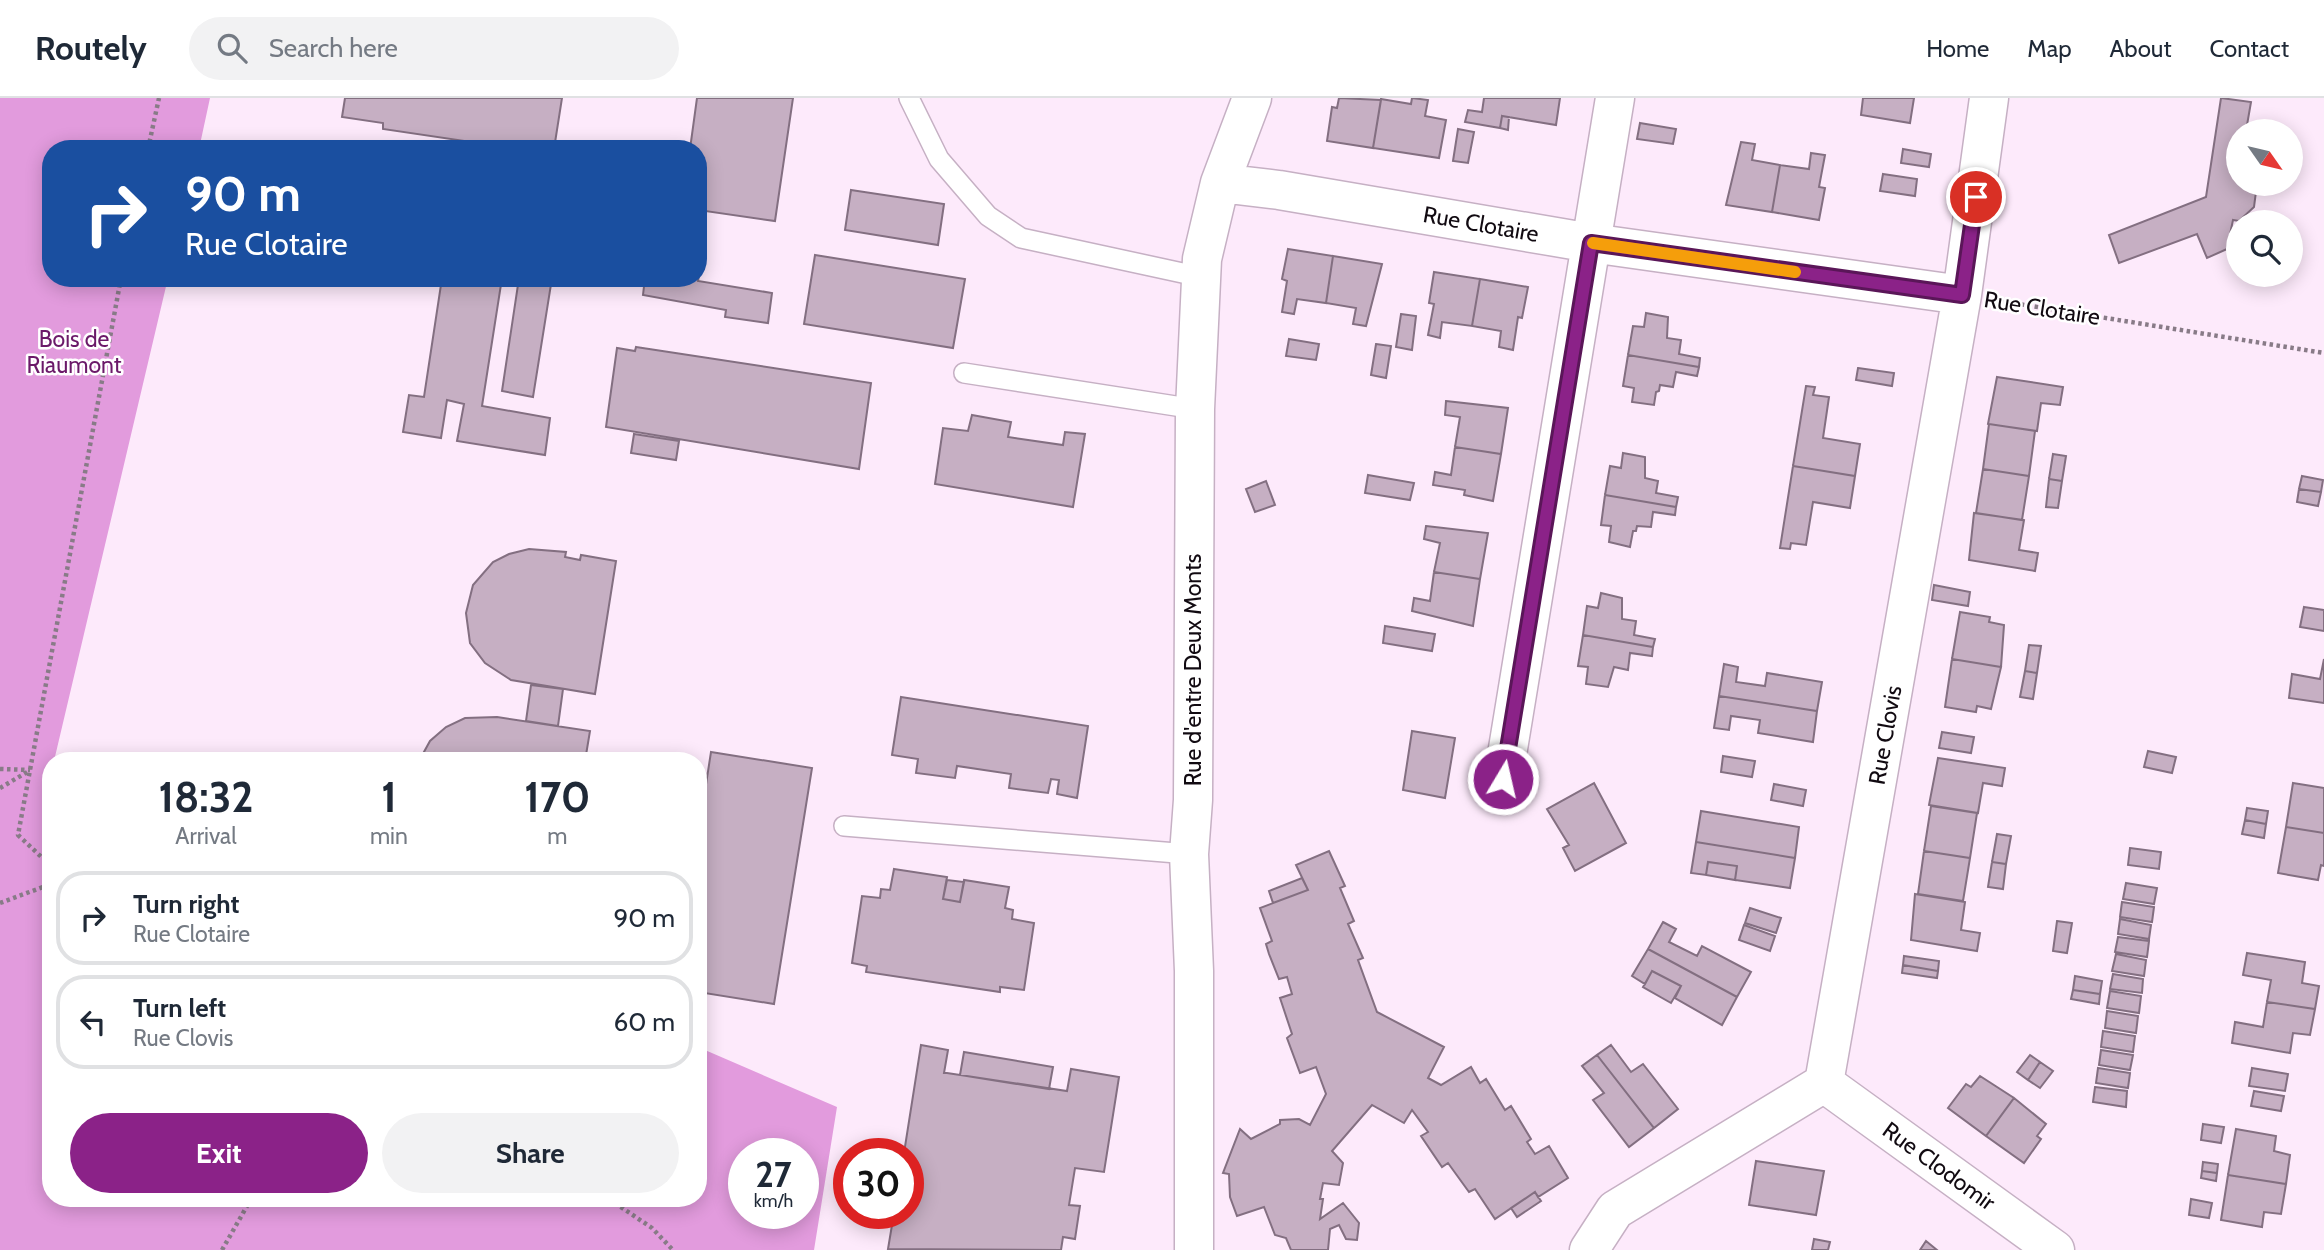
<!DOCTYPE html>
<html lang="en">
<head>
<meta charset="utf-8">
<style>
  body { margin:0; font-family:Cabin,sans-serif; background:#f2f2f3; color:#1f2937; height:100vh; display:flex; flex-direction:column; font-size:26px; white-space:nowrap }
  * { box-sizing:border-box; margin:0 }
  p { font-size:23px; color:#747a83 }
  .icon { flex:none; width:38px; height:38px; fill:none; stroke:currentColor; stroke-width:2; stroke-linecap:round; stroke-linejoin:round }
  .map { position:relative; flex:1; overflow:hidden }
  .panel { position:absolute; left:42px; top:654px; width:665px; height:455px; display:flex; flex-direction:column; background:#fff; border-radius:28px; box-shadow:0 4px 18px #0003 }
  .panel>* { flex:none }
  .hud { position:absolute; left:42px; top:42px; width:665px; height:147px; border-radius:28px; box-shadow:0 4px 18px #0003; background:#1a4fa0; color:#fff; overflow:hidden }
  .needle { width:46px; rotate:124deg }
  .buttons { position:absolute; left:2226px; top:21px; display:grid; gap:14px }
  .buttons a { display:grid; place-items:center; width:77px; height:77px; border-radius:50%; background:#fff; box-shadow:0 4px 18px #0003; font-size:35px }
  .speed { position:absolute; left:728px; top:1040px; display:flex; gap:14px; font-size:35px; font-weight:700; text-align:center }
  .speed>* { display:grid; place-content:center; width:91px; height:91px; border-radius:50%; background:#fff; box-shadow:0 4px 18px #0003; line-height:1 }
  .speed small { font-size:18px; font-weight:400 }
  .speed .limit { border:10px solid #d22; background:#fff; color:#111 }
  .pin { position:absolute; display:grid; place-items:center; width:60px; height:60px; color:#fff; margin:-30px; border:4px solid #fff; border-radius:50%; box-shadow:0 2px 7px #0007 }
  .me { position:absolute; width:77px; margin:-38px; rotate:9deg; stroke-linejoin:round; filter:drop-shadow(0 0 5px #0008) }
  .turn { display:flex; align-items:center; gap:24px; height:147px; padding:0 28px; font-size:32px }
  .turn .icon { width:91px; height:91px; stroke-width:2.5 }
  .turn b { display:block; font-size:49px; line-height:60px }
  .eta { display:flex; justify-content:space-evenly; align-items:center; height:119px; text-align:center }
  .eta b { font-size:42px; font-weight:700; line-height:49px }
  .primary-button { display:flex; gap:14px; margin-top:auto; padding:14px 28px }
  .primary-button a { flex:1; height:80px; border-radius:42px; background:#8b2288; color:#fff; font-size:28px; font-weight:700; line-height:80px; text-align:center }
  .primary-button a+a { background:#f2f2f3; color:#1f2937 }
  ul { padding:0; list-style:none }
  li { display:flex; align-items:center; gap:21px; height:94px; margin:0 14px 10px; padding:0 14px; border:4px solid #e0e1e3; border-radius:28px }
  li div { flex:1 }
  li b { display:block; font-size:26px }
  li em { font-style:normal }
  header { display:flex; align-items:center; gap:42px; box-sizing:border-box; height:98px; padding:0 35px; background:#fff; border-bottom:2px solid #e0e1e3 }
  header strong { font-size:33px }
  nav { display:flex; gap:38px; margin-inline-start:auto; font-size:24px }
  .search { width:490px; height:63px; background:#f2f2f3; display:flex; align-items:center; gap:18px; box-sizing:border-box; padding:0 24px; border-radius:38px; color:#747a83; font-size:26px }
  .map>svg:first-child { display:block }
</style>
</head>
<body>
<header>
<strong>Routely</strong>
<div class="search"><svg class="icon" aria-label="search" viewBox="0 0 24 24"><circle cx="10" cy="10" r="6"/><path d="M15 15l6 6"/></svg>Search here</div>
<nav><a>Home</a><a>Map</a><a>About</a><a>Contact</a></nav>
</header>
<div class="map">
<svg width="2324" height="1152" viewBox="0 0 2324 1152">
  <rect width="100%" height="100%" fill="#fdeafb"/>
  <!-- forest -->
  <path fill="#e29bdd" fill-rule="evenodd" d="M0,0H210L199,51H51V180H168L54,663H51V1101H698V949L837,1009L814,1152H0ZM744,1055H803V1115H744Z"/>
  <!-- building -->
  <path fill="#c6afc3" stroke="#836f81" stroke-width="2" d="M345,0H562L554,51L512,45L511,50L383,31V25L342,19Z
    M697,0H793L775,123L698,112V51H690Z
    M1339,0L1381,2L1373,50L1327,43L1332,9L1337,10Z
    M1412,0L1428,2L1425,18L1446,22L1439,60L1373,50L1381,1L1411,6Z
    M1484,0H1560L1556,27L1502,18L1500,30L1465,24L1468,12L1482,14Z
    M1863,0H1914L1910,25L1861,17Z
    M2221,0L2251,4L2246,33H2238V86H2257L2254,109L2239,123L2233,122L2227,151L2207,160L2197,136L2119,165L2109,137L2206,99Z
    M1502,18L1509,19L1508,32L1500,30Z
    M1640,25L1676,31L1673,46L1637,41Z
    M1458,31L1474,34L1468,65L1453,63Z
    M1741,44L1755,46L1752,62L1780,67L1772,114L1726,107Z
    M1903,51L1931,56L1929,69L1901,65Z
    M1811,55L1825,57L1819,89L1825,90L1819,122L1772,114L1780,67L1809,71Z
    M1883,76L1917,81L1915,98L1880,93Z
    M851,92L944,106L938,147L845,132Z
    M1288,151L1333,158L1326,205L1297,201L1294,216L1282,214L1287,183L1282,181Z
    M815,157L965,181L953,250L804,226Z
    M1333,158L1382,166L1366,228L1353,226L1356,210L1326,205Z
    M698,165L701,166L698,183L772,195L768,225L725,219L726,212L643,197L645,180H698Z
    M1434,174L1480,181L1472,228L1442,224L1440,240L1428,237L1434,206L1429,205Z
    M442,180H502L482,308L550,320L545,357L457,343L464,306L447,302L441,340L403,334L409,297L424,299Z
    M519,180H552L533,299L502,293Z
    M1480,181L1528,189L1522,220L1518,219L1513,252L1499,249L1501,233L1472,228Z
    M1646,215L1668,219L1667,240L1681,242L1679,256L1700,260L1699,269L1628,257L1633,228L1644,229Z
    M1401,216L1416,218L1412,252L1396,249Z
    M1289,241L1319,246L1316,262L1286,258Z
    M1376,246L1391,248L1386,280L1371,277Z
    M636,249L871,285L859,371L606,329L617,250L635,253Z
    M1628,257L1699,269L1697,278L1676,274L1673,289L1660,287L1659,293L1656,294L1654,307L1632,304L1634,290L1623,288Z
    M1858,270L1894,275L1892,288L1856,282Z
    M1997,279L2063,289L2060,307L2041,305L2037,333L1988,326Z
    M1806,288L1815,289L1813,297L1829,299L1823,340L1860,346L1855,378L1793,368Z
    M1446,303L1508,310L1501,356L1455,349L1460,319L1445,317Z
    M972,317L1011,324L1008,339L1063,347L1065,334L1085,336L1073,409L935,386L943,330L968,333Z
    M1989,326L2035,333L2029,378L1983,371Z
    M634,336L679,343L676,362L631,355Z
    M1455,349L1501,356L1493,403L1464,397L1465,392L1433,387L1435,374L1451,377Z
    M1623,355L1645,359V380L1658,383L1656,395L1678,399L1676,409L1605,397L1610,368L1621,370Z
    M2053,356L2066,358L2062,383L2049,381Z
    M1793,368L1855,378L1850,410L1813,404L1806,447L1791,445L1790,451L1780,450Z
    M1983,371L2029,378L2022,422L1976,415Z
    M1368,377L1414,385L1410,402L1365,395Z
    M2302,378L2323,382L2321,394L2299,391Z
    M2049,381L2062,383L2058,410L2046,409Z
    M1266,383L1275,407L1255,414L1246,391Z
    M2299,391L2321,394L2318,408L2297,404Z
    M1605,397L1676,409L1675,417L1653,414L1651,429L1637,428L1636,433H1633L1630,449L1609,444L1611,428L1601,427Z
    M1974,415L2024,422L2019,452L2038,455L2035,473L1969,462Z
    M1426,428L1488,435L1480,481L1434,474L1440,445L1424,441Z
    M529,451L566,454L565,459L580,462L581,457L616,463L595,596L511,582L485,565L470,545L466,515L473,487L493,464L509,456Z
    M1434,474L1480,481L1473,528L1412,513L1414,500L1430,503Z
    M1934,487L1970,494L1968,508L1932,502Z
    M1601,495L1622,500V521L1636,523L1634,537L1655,541L1653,549L1583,537L1587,508L1598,510Z
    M2304,509L2324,512V533L2300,529Z
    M1960,514L1990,519L1989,524L2004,527L2001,569L1952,561Z
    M1385,528L1435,536L1432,553L1383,545Z
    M1583,537L1653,549L1652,558L1630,555L1628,572L1614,569L1608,589L1586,586L1588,569L1578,568Z
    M2029,547L2041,548L2037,575L2025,573Z
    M1952,561L2001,569L1991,611L1977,608L1976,614L1945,609Z
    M2324,561V605L2289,600L2292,576L2320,581Z
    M1724,566L1738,569L1736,584L1765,588L1767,575L1822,584L1817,613L1719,598Z
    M2025,573L2037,575L2033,601L2020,599Z
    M531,587L563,591L558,628L526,623Z
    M1719,598L1817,613L1813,644L1758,635L1760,622L1731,618L1729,632L1714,630Z
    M901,599L1088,628L1077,700L1057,696L1059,682L1051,681L1048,695L1009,690L1011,676L957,668L955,680L916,675L918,661L892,657Z
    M497,619L590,633L585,663H419L430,643L446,629L465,620Z
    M1412,633L1455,640L1445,700L1403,692Z
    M1942,634L1974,639L1971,655L1939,650Z
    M2148,653L2176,659L2172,675L2144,669Z
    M711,654L812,670L774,906L698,894V738Z
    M1723,658L1755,663L1752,679L1721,674Z
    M1938,660L2005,670L2002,688L1983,685L1978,715L1929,707Z
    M1594,685L1626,745L1575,773L1563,750L1569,747L1547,711Z
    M2293,685L2324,690V735L2286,729Z
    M1774,686L1806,692L1803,708L1771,702Z
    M1931,708L1977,715L1970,760L1924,753Z
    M2247,710L2268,713L2266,726L2245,722Z
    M1701,713L1799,729L1795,760L1696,744Z
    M2245,722L2266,726L2264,740L2242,736Z
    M2286,729L2324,735V768L2321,767L2318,782L2278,775Z
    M1997,736L2011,738L2006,766L1992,764Z
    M1696,744L1795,760L1790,790L1735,782L1737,768L1708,764L1706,777L1691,775Z
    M2130,750L2161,754L2159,771L2128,767Z
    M1329,753L1345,788L1340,790L1354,823L1348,826L1363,860L1358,862L1377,914L1444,949L1428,980L1441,987L1471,969L1480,985L1486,981L1505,1012L1511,1008L1531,1041L1527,1044L1535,1056L1549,1048L1568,1080L1538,1099L1535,1094L1495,1121L1475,1091L1469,1094L1448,1065L1442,1069L1421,1038L1428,1034L1412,1012L1404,1025L1372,1007L1332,1053L1343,1065L1339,1087L1323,1085L1320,1101H1323L1320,1121L1343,1105L1359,1125L1357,1142L1346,1141L1339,1127L1330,1131L1328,1152H1291L1286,1140L1275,1137L1264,1109L1237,1118L1230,1099L1229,1076L1223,1075L1240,1031L1251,1041L1280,1026V1022L1299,1021L1310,1027L1326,996L1316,969L1300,975L1287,940L1292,936L1280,900L1292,896L1287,879L1279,881L1269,856L1266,846L1272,843L1260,810L1308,792L1296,767Z
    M1924,753L1970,760L1963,803L1918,796Z
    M1708,764L1737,768L1735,782L1706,777Z
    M1992,764L2006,766L2003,791L1988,789Z
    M894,771L947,779L943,801L960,804L964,782L1009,789L1005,810L1013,812L1012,821L1034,825L1024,892L1000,889V894L866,874L867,868L852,865L862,798L880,800L881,791L890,792Z
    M1302,780L1308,792L1273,805L1269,793Z
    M947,782L964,784L960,804L943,801Z
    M2126,785L2157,790L2154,806L2123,801Z
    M1915,796L1965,804L1961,832L1980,835L1977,853L1911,842Z
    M2122,804L2154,809L2152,824L2120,819Z
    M1750,810L1781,820L1776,835L1745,825Z
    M2120,821L2151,827L2149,841L2118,836Z
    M2057,823L2072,825L2067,855L2053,853Z
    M1663,824L1676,831L1669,844L1697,858L1702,848L1751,874L1737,899L1648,851Z
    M1744,827L1775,838L1770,853L1739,842Z
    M2118,839L2149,843L2147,859L2115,854Z
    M1648,851L1737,899L1722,927L1675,900L1681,888L1652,873L1645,886L1632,878Z
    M2247,855L2305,864L2302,885L2319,888L2315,911L2267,904L2271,882L2243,877Z
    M2116,856L2146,862L2144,878L2112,873Z
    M1904,858L1939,863L1938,873L1903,867Z
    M1903,867L1938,873L1937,880L1902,875Z
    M1652,873L1681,888L1671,905L1643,889Z
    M2113,876L2143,881L2142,895L2110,891Z
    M2075,878L2102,883L2100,896L2073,892Z
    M2073,892L2100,896L2099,906L2071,901Z
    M2110,893L2141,898L2139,915L2107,910Z
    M2267,904L2315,911L2310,937L2293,935L2290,955L2232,945L2235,924L2263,929Z
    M2107,913L2138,918L2136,935L2105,930Z
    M2103,933L2135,938L2133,954L2101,949Z
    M921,947L948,952L944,975H947L1067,993L1071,971L1119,979L1104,1074L1075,1070L1069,1107L1080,1108L1075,1141L1063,1139L1061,1152L888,1151L894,1115H908V1055H904Z
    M1611,947L1631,974L1643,966L1678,1011L1654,1030L1597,957Z
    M2101,952L2133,957L2130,972L2099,967Z
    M964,954L1053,969L1049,991L960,977Z
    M1597,957L1654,1030L1629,1049L1593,1002L1604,995L1582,968Z
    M2030,957L2040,964L2028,982L2017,974Z
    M2040,964L2053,973L2040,990L2028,982Z
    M2098,970L2130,975L2128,990L2096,985Z
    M2252,970L2288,976L2285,993L2249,988Z
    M1980,978L2014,1000L1986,1038L1948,1010L1966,986L1971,989Z
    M2095,989L2127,993L2126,1009L2093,1004Z
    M2254,993L2284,998L2281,1013L2251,1008Z
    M2014,1000L2046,1026L2037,1038L2041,1041L2024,1065L1986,1038Z
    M2203,1026L2224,1029L2221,1045L2201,1042Z
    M2236,1031L2276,1038L2274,1053L2290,1057L2286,1086L2228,1077Z
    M1756,1063L1824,1073L1816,1117L1749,1107Z
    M2203,1064L2218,1066L2217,1075L2202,1073Z
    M2202,1073L2217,1075L2216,1083L2201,1080Z
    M2228,1077L2286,1086L2281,1116L2264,1114L2262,1129L2221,1122Z
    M1535,1094L1541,1103L1517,1119L1511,1110Z
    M2191,1101L2212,1105L2209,1120L2189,1117Z
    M1814,1141L1830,1144L1828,1152H1812Z
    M1926,1143L1937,1152H1920Z"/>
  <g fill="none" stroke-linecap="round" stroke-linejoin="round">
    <!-- lane casing -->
    <g stroke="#c6b0c4" stroke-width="22">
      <path id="lane" d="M909,0L939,61L988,118L1021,140L1201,179
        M964,275L1195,311
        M844,728L1189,756"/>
    </g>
    <!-- street casing -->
    <g stroke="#c6b0c4" stroke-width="41">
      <path id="street" d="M1220,85L1279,92L1591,145L1962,197
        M1503,681L1615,0
        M1824,985L2055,1152
        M1194,1152V873L1189,756L1193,702L1195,311L1202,161L1220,85L1252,0
        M1589,1152L1615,1112L1824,985L1962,197L1989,0"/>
    </g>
    <!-- path -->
    <path stroke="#887b87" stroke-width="4.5" stroke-dasharray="3.5 3.5" stroke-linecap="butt" d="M148,51L159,0
      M2000,203L2324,255
      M0,671L30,672
      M0,690L29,673
      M51,768L18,737L121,180
      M0,805L51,786
      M609,1101L652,1130L673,1152
      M222,1152L251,1101"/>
    <!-- lane -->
    <use href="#lane" stroke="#fff" stroke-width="19"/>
    <!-- street -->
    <use href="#street" stroke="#fff" stroke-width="38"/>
  </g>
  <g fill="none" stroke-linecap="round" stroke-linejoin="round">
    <!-- route casing -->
    <g stroke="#5a1658" stroke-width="18">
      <path id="route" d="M1503,681L1591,145L1962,197L1976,99"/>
    </g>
    <!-- route -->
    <use href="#route" stroke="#8b2288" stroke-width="12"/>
    <!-- slow -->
    <path stroke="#f59e0b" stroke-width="12" d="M1593,145L1795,174"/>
  </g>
  <g text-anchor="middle" stroke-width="5" stroke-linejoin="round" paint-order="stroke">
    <!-- street labels -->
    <g font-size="23" fill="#110a11" stroke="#fff">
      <text transform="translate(1481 126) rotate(10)" y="8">Rue Clotaire</text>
      <text transform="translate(2042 210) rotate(9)" y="8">Rue Clotaire</text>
      <text transform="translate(1193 572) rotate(-90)" y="8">Rue d'entre Deux Monts</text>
      <text transform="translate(1885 637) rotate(-80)" y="8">Rue Clovis</text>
      <text transform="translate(1939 1068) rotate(36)" y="8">Rue Clodomir</text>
    </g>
    <!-- park labels -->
    <g font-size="23" fill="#6b1969" stroke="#fff">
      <text x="74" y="249">Bois de<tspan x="74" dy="26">Riaumont</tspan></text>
    </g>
  </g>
</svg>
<div class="buttons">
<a><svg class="needle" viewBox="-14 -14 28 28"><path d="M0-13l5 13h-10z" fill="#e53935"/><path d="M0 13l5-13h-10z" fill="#747a83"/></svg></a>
<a><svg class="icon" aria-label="search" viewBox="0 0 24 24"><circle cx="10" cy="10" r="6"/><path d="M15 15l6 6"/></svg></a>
</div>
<div class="speed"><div>27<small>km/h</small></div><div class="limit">30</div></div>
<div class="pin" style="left:1976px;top:99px;background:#d93025"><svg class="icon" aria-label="arrive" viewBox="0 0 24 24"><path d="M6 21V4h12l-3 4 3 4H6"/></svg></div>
<svg class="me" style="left:1503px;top:681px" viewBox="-20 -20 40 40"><circle r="17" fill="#8b2288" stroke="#fff" stroke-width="3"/><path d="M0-11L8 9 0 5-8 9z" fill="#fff"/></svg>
<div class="hud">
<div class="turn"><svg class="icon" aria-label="right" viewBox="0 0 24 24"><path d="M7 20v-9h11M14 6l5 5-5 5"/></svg><div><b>90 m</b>Rue Clotaire</div></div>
</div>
<section class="panel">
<div class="eta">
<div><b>18:32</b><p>Arrival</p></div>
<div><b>1</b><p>min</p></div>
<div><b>170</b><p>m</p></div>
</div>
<ul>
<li><svg class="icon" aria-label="right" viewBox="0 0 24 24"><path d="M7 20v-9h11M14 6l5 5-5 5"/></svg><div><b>Turn right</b><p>Rue Clotaire</p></div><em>90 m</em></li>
<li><svg class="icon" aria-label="left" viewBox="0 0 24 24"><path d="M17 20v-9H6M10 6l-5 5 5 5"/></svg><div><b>Turn left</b><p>Rue Clovis</p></div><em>60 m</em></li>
</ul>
<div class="primary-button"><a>Exit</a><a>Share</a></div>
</section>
</div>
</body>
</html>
